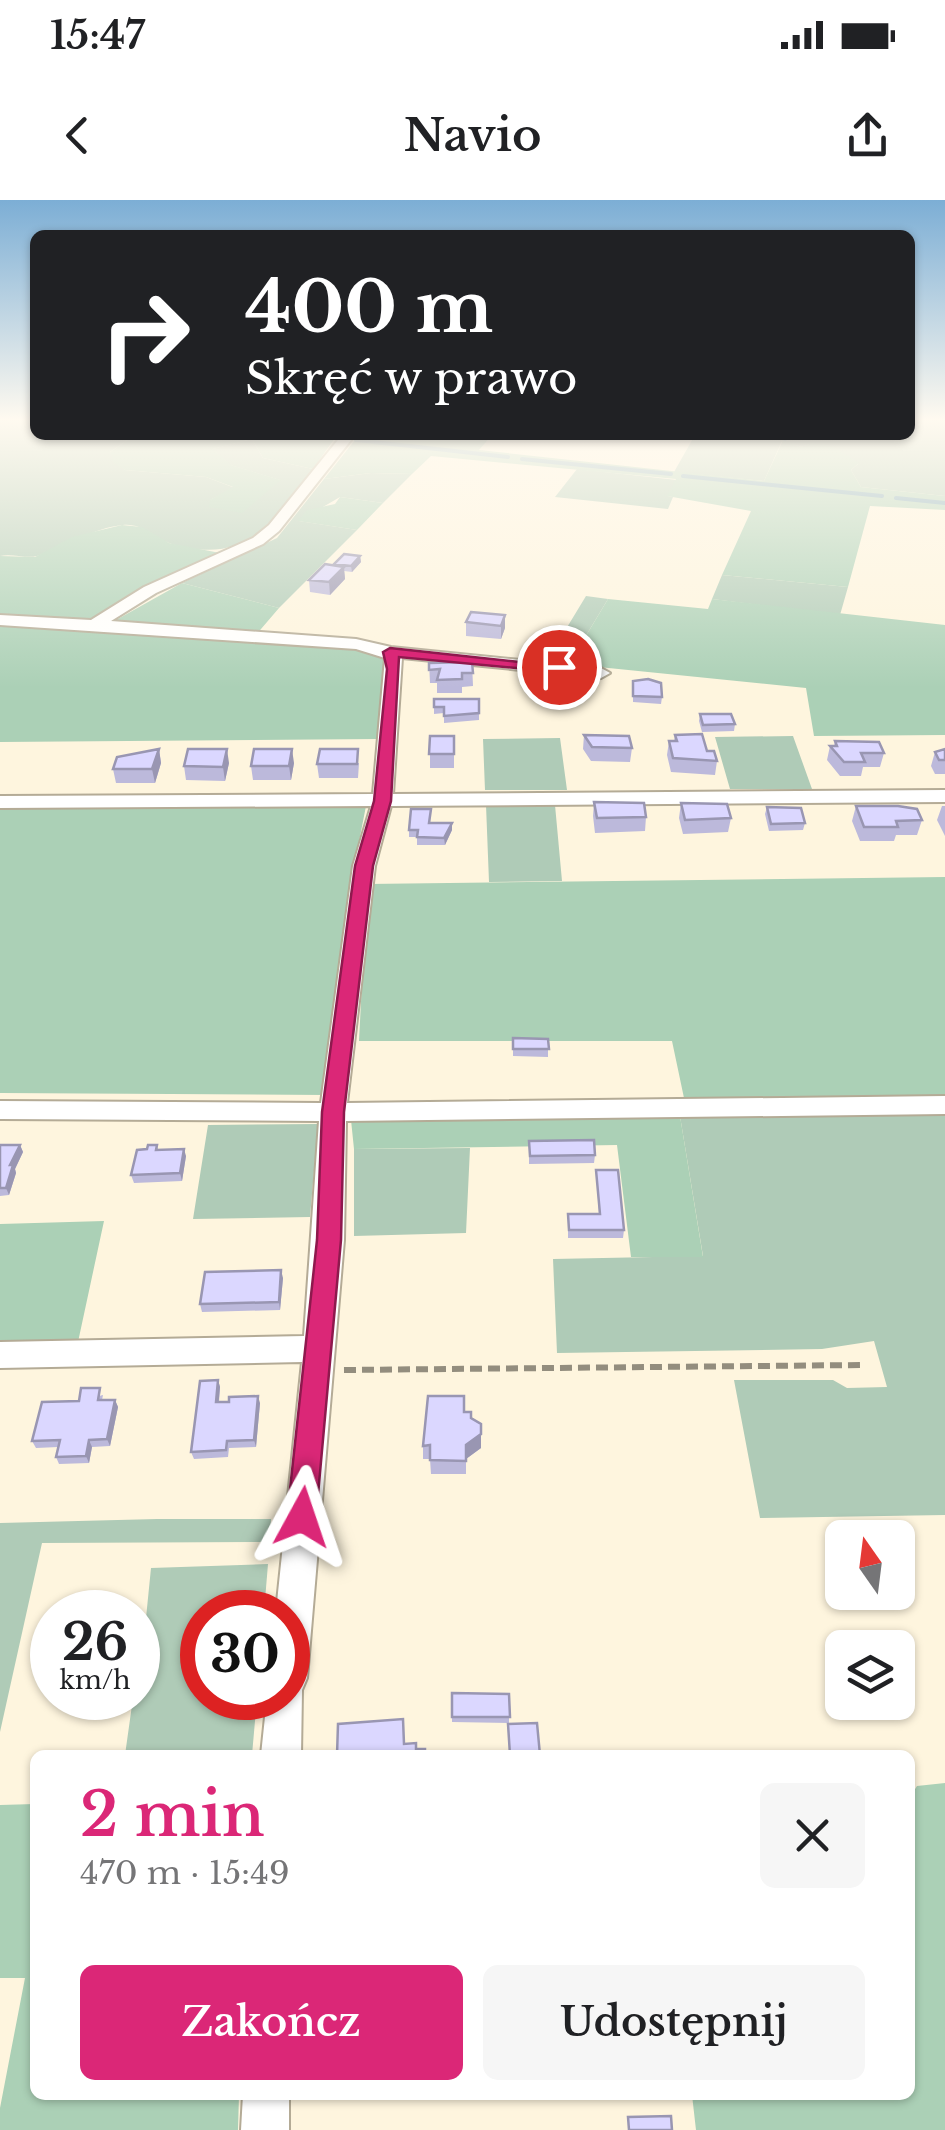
<!DOCTYPE html>
<html lang="pl">
<head>
<meta charset="utf-8">
<style>
  body { margin:0; font-family:"Libre Baskerville",serif; background:#f6f6f6; color:#202124; height:100vh; display:flex; flex-direction:column; font-size:38px; white-space:nowrap }
  * { box-sizing:border-box; margin:0 }
  p { font-size:32px; color:#757577 }
  .icon { flex:none; width:55px; height:55px; fill:none; stroke:currentColor; stroke-width:2; stroke-linecap:round; stroke-linejoin:round }
  .map { position:relative; flex:1; overflow:hidden }
  .details { position:absolute; left:30px; top:1550px; width:885px; height:350px; display:flex; flex-direction:column; background:#fff; border-radius:15px; box-shadow:0 2px 8px #0004 }
  .details>* { flex:none }
  .banner { position:absolute; left:30px; top:30px; width:885px; height:210px; border-radius:15px; box-shadow:0 2px 8px #0004; background:#202124; color:#fff; overflow:hidden }
  .needle { width:65px; rotate:346deg }
  .controls { position:absolute; left:825px; top:1320px; display:grid; gap:20px }
  .controls a { display:grid; place-items:center; width:90px; height:90px; border-radius:15px; background:#fff; box-shadow:0 2px 8px #0004; font-size:50px }
  .speed { position:absolute; left:30px; top:1390px; display:flex; gap:20px; font-size:50px; font-weight:700; text-align:center }
  .speed>* { display:grid; place-content:center; width:130px; height:130px; border-radius:50%; background:#fff; box-shadow:0 2px 8px #0004; line-height:1 }
  .speed small { font-size:25px; font-weight:400 }
  .speed .limit { border:15px solid #d22; background:#fff; color:#111 }
  .pin { position:absolute; display:grid; place-items:center; width:85px; height:85px; color:#fff; margin:-42px; border:5px solid #fff; border-radius:50%; box-shadow:0 2px 10px #0007 }
  .me { position:absolute; width:110px; margin:-55px; rotate:5deg; stroke-linejoin:round; filter:drop-shadow(0 0 8px #0008) }
  .turn { display:flex; align-items:center; gap:35px; height:210px; padding:0 50px; font-size:45px }
  .turn .icon { width:130px; height:130px; stroke-width:2.5 }
  .turn b { display:block; font-size:70px; line-height:85px }
  .round { display:grid; place-items:center; flex:none; width:105px; height:105px; border-radius:15px; background:#f6f6f6 }
  .summary { display:flex; align-items:center; justify-content:space-between; height:170px; padding:0 50px }
  h1 { font-size:60px; font-weight:600; line-height:75px; color:#db2777 }
  .primary-button { display:flex; gap:20px; margin-top:auto; padding:20px 50px }
  .primary-button a { flex:1; height:115px; border-radius:15px; background:#db2777; color:#fff; font-size:40px; font-weight:600; line-height:115px; text-align:center }
  .primary-button a+a { background:#f6f6f6; color:#202124 }
  .status { display:flex; justify-content:space-between; align-items:center; height:70px; padding:0 50px; background:#fff; direction:ltr }
  .status svg { height:28px; fill:currentColor }
  header { display:flex; justify-content:space-between; align-items:center; height:130px; padding:0 50px; background:#fff; font-size:45px; font-weight:600 }
  .map>svg:first-child { display:block }
</style>
</head>
<body>
<div class="status"><b>15:47</b><svg viewBox="0 0 49 12"><path d="M0 12V9h3v3zM5 12V6h3v6zM10 12V3h3v9zM15 12V0h3v12zM26 1h20v11H26zM47 4h2v5h-2z"/></svg></div>
<header><svg class="icon" aria-label="back" viewBox="0 0 24 24"><path d="M15 5l-7 7 7 7"/></svg>Navio<svg class="icon" aria-label="share" viewBox="0 0 24 24"><path d="M12 15V3M7 8l5-5 5 5M5 13v7h14v-7"/></svg></header>
<div class="map">
<svg width="945" height="1930" viewBox="0 0 945 1930">
  <rect width="100%" height="100%" fill="#fef5de"/>
  <!-- green -->
  <path fill="#afcbb7" d="M0,218H35V235H135L110,252L125,270L206,277L235,288L210,300L280,280L230,265L212,249L252,239L263,258L313,269C270,322 249,366 172,344C155,339 143,323 123,325C93,328 66,346 37,356C26,359 12,353 0,356Z
    M910,218H945V296L861,287L851,270L858,264C837,250 824,237 801,247L782,241L764,281L674,272L695,235H910Z
    M577,269L677,280L668,296L673,297L668,309L555,297Z
    M371,273L412,274L383,303L340,297L299,321L357,330L279,408L182,383L277,338L324,279Z
    M722,375L848,387L840,415L712,399Z
    M586,396L608,399L569,464L546,462Z
    M793,536L812,589H730L715,537Z
    M560,538L567,590H485L483,539Z
    M486,605H555L562,681L489,682Z
    M945,911V1315L760,1318L734,1180H833L847,1188L887,1187L874,1141L822,1149L557,1153L553,1059L703,1056L680,916Z
    M318,924L310,1017L193,1019L208,925Z
    M470,948L466,1033L354,1036V949Z
    M157,1319H271L270,1342L42,1343L0,1532V1323Z
    M268,1364L264,1412H202V1498H257L252,1555H125L133,1498H138L151,1368Z"/>
  <!-- forest -->
  <path fill="#abd0b6" d="M135,235H337L313,269L263,258L252,239L213,249L231,265L281,280L242,313L209,307L210,300L233,287L206,277L125,270L114,263L110,252Z
    M359,235H492L479,250L764,281L783,240L801,247C823,236 838,250 859,263L851,270L861,287L945,296V310L870,306L848,387L722,375L751,311L667,296L676,279L431,256L412,274L371,273L324,279Z
    M340,297L383,303L357,330L298,321L307,310L335,304Z
    M122,325L142,327L169,343L220,353L134,392L98,417L77,420L0,418V356L35,357L72,337Z
    M182,383L279,408L255,436L119,426L116,420Z
    M608,399L708,409L712,399L945,425V535L814,536L806,488L569,464Z
    M0,423L364,447L384,458L378,539L0,542Z
    M366,606L352,677L327,895L0,893V608Z
    M945,677V900L684,898L672,841H359L367,684Z
    M680,916L703,1057H631L617,945L354,949L351,920Z
    M104,1021L78,1142L0,1143V1024Z
    M945,1583V1930H696L692,1895H910V1597L917,1586Z
    M35,1604V1895H239L238,1930H0V1908L25,1778H0V1605Z"/>
  <g fill="none" stroke-linecap="round" stroke-linejoin="round">
    <!-- stream -->
    <path stroke="#7aa6b8" stroke-width="4" d="M310,235L336,238
      M785,239L787,235
      M356,240L508,257
      M522,259L671,274
      M683,276L882,296
      M896,298L945,303"/>
    <!-- minor casing -->
    <g stroke="#b4ab96" stroke-width="4">
      <path id="minor" d="M342,235H355L279,331L263,344L156,393L111,421L356,439L391,447L601,468L610,473L601,478L402,458L393,594L945,590V602L391,606L375,666L347,903L945,896V914L346,921L344,1040L307,1478L302,1490L301,1555H261L267,1498H288V1412H276L302,1162L0,1168V1142L304,1136L319,921L0,919V901L321,903L353,666L371,606L0,608V596L373,594L385,458L356,449L0,425V415L91,420L144,387L253,338L269,325Z
        M243,1895H289V1930H241Z"/>
    </g>
    <!-- path -->
    <path stroke="#938d7e" stroke-width="6" stroke-dasharray="12 6" stroke-linecap="butt" d="M344,1170L861,1165"/>
    <!-- minor -->
    <use href="#minor" fill="#fff" fill-rule="evenodd"/>
  </g>
  <!-- wall -->
  <path fill="#bcb9db" d="M360,356L361,362L352,372L344,371L345,379L330,395L310,392L309,380L334,365Z
    M505,415V428L501,439L466,436V422Z
    M472,462L473,486L462,487V493H437V483H430L429,463Z
    M549,466L579,467L578,493L548,490Z
    M633,488L662,497L661,504L633,502Z
    M434,499H479V520L444,523V513L434,514Z
    M700,514L735,524L734,531L702,532L699,521Z
    M584,535L632,548L630,562L591,561L583,549Z
    M675,535L707,551L717,561L715,575L671,572L667,555L669,541H674Z
    M430,536H454V568H430Z
    M835,541L884,553L880,567H863L861,576H840L827,560L830,546H834Z
    M159,549L161,563L155,583H116L113,569Z
    M945,549V574H935L931,566L935,552Z
    M229,563L225,581L186,580L184,566Z
    M294,563L291,580H253L251,566Z
    M359,563L358,578H319L317,564Z
    M594,602L646,617L645,631L595,633L593,616Z
    M681,603L731,618L728,632L683,634L679,618Z
    M856,606L922,620L917,635H896L894,641H860L852,621Z
    M942,606H945V636L937,620Z
    M767,607L805,623L803,630L769,631L765,614Z
    M430,623H452V630L445,645H417V637H409V630Z
    M513,838L548,839V857L513,856Z
    M529,941L595,955L594,963L529,964Z
    M0,945H20L23,952L15,969L16,973L9,995L0,996Z
    M157,945L158,950L186,956L182,981L134,983L131,975L147,949Z
    M596,970L624,1030L623,1038H568V1014H599Z
    M283,1078L280,1110L202,1112L200,1104Z
    M218,1180L220,1187L219,1202L260,1203L256,1247L229,1248L228,1257L194,1259L191,1252Z
    M103,1195L102,1200H115L118,1207L110,1246L92,1247L89,1263L59,1264L56,1257L58,1247L36,1248L32,1241L79,1201Z
    M471,1218L481,1224V1248L466,1259V1274H431L430,1259H423V1246Z
    M452,1493L509,1494V1523L452,1522Z"/>
  <!-- shaded-wall -->
  <path fill="#9996b2" d="M360,356L361,362L352,372L351,366Z
    M344,367L345,379L330,395L329,382Z
    M505,415V428L501,439V426Z
    M159,549L161,563L155,583L152,569Z
    M227,549L229,563L225,581L223,567Z
    M292,549L294,563L291,580L289,566Z
    M452,623V630L445,645L444,638Z
    M20,945L23,952L15,969L16,973L9,995L6,988L10,965Z
    M184,949L186,956L182,981L180,973Z
    M281,1070L283,1078L280,1110L279,1102Z
    M218,1180L220,1187L218,1209L216,1202Z
    M258,1196L260,1203L256,1247L254,1240Z
    M115,1200L118,1207L110,1246L107,1239Z
    M481,1234V1248L466,1259V1245Z
    M89,1240L92,1247L89,1263L86,1256Z"/>
  <!-- building -->
  <path fill="#dbd7ff" stroke="#9996b2" stroke-width="2.5" d="M344,354L360,356L351,366L334,364Z
    M325,364L344,367L329,382L309,380Z
    M471,412L505,415L501,426L466,422Z
    M472,462L473,473H462V479L437,480L440,469L429,470V463Z
    M549,466L579,467V479L548,477Z
    M648,479L661,483L662,497L633,496V481Z
    M434,499H479V513L444,516V507H434Z
    M700,514H731L735,524L703,525Z
    M702,534L707,551H714L717,561L673,558L669,541H677L675,535Z
    M584,535L629,536L632,548L592,547Z
    M430,536H454V554H429Z
    M835,541L879,542L884,553H861L865,562H844L830,546H837Z
    M159,549L152,569H113L117,557Z
    M188,549H227L223,567L184,566Z
    M254,549H292L289,566H251Z
    M320,549H358L357,564H317Z
    M945,549V560H939L935,552Z
    M594,602L644,603L646,617L597,618Z
    M681,603L727,604L731,618L685,620Z
    M856,606H898L917,609L922,620L896,621L898,627H864Z
    M767,607L801,608L805,623L771,624Z
    M411,609H431L429,623H452L444,638L417,637L418,630H409Z
    M513,838L548,839L549,849H513Z
    M594,940L595,955L530,956L529,941Z
    M0,945H20L10,965H13L6,988H0Z
    M148,945H157L156,950L184,949L180,973L131,975L137,950L147,949Z
    M596,970H618L624,1030H569L568,1014H600Z
    M281,1070L279,1102L200,1104L205,1072Z
    M218,1180L216,1202H229V1197L258,1196L254,1240L227,1241L226,1250L191,1252L200,1181Z
    M81,1188H100L98,1200H115L107,1239L89,1240L86,1256L56,1257L60,1240L32,1241L42,1202L79,1201Z
    M428,1196H464V1212H471V1218L481,1224V1234L466,1245V1261L430,1260V1245L423,1246Z
    M452,1493L509,1494L510,1517H452Z
    M403,1519L404,1544L416,1543V1549H425V1555H337L338,1524Z
    M537,1523L540,1555H510L508,1524Z
    M671,1916L672,1930H629L628,1917Z"/>
  <!-- sky -->
  <linearGradient id="sky" x2="0" y2="1"><stop stop-color="#7caed5"/><stop offset="0.45" stop-color="#fffaf0"/><stop offset="1" stop-color="#fffaf0" stop-opacity="0"/></linearGradient>
  <rect width="945" height="488" fill="url(#sky)"/>
  <!-- route -->
  <path fill="#db2777" stroke="#8e194d" stroke-width="2.5" d="M390,448L566,467L559,472L399,457L391,601L373,666L344,912L341,1040L316,1317L312,1326L302,1330L291,1326L287,1317L317,1040L322,912L355,666L374,601L387,469L383,452Z"/>
</svg>
<div class="controls">
<a><svg class="needle" viewBox="-14 -14 28 28"><path d="M0-13l5 13h-10z" fill="#e53935"/><path d="M0 13l5-13h-10z" fill="#757577"/></svg></a>
<a><svg class="icon" aria-label="layers" viewBox="0 0 24 24"><path d="M12 4l9 5-9 5-9-5zM3 14l9 5 9-5"/></svg></a>
</div>
<div class="speed"><div>26<small>km/h</small></div><div class="limit">30</div></div>
<div class="pin" style="left:559px;top:467px;background:#d93025"><svg class="icon" aria-label="arrive" viewBox="0 0 24 24"><path d="M6 21V4h12l-3 4 3 4H6"/></svg></div>
<svg class="me" style="left:302px;top:1317px" viewBox="-20 -20 40 40"><path d="M0-17L14 15 0 8-14 15z" fill="#db2777" stroke="#fff" stroke-width="4"/></svg>
<div class="banner">
<div class="turn"><svg class="icon" aria-label="right" viewBox="0 0 24 24"><path d="M7 20v-9h11M14 6l5 5-5 5"/></svg><div><b>400 m</b>Skręć w prawo</div></div>
</div>
<section class="details">
<div class="summary"><div><h1>2 min</h1><p>470 m · 15:49</p></div><a class="round"><svg class="icon" aria-label="close" viewBox="0 0 24 24"><path d="M6 6l12 12M18 6L6 18"/></svg></a></div>
<div class="primary-button"><a>Zakończ</a><a>Udostępnij</a></div>
</section>
</div>
</body>
</html>
